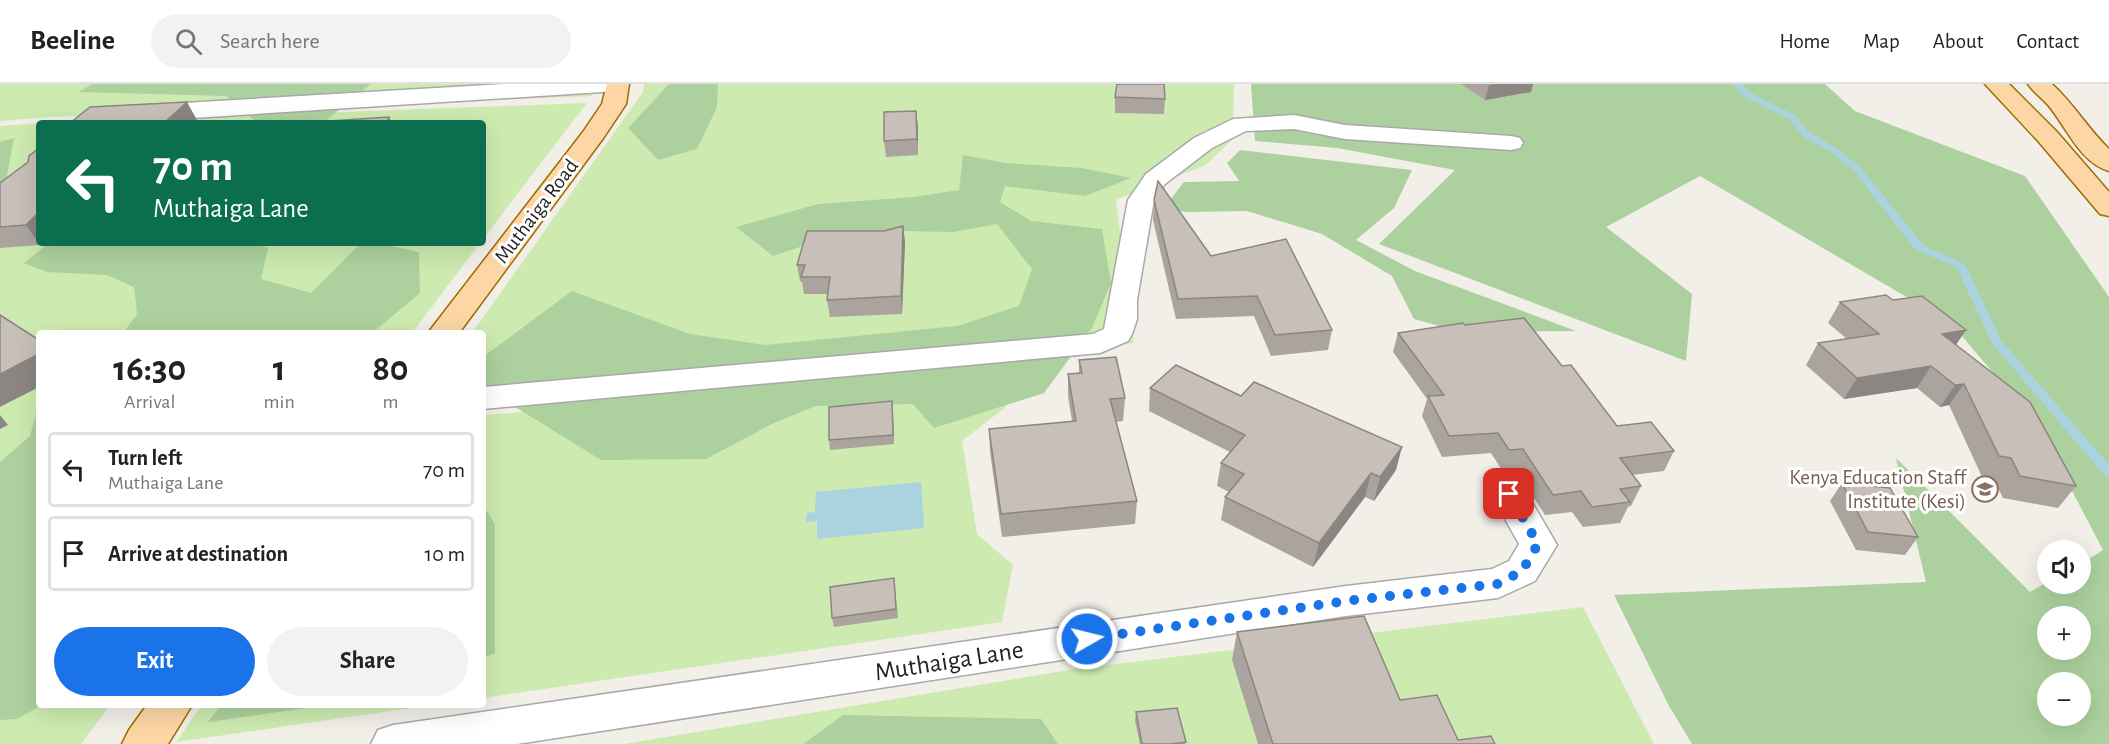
<!DOCTYPE html>
<html lang="en">
<head>
<meta charset="utf-8">
<style>
  body { margin:0; font-family:"Alegreya Sans",sans-serif; background:#f2f2f2; color:#222; height:100vh; display:flex; flex-direction:column; font-size:22px; white-space:nowrap }
  * { box-sizing:border-box; margin:0 }
  p { font-size:20px; color:#767676 }
  .icon { flex:none; width:33px; height:33px; fill:none; stroke:currentColor; stroke-width:2; stroke-linecap:round; stroke-linejoin:round }
  .map { position:relative; flex:1; overflow:hidden }
  .details { position:absolute; left:36px; top:246px; width:450px; height:378px; display:flex; flex-direction:column; background:#fff; border-radius:6px; box-shadow:0 6px 24px #0002 }
  .details>* { flex:none }
  .hud { position:absolute; left:36px; top:36px; width:450px; height:126px; border-radius:6px; box-shadow:0 6px 24px #0002; background:#0b6e4f; color:#fff; overflow:hidden }
  .controls { position:absolute; left:2037px; top:456px; display:grid; gap:12px }
  .controls a { display:grid; place-items:center; width:54px; height:54px; border-radius:50%; background:#fff; box-shadow:0 6px 24px #0002; font-size:30px }
  .pin { position:absolute; display:grid; place-items:center; width:51px; height:51px; color:#fff; margin:-26px; border-radius:12px; box-shadow:0 3px 9px #0006 }
  .me { position:absolute; width:66px; margin:-33px; rotate:82deg; stroke-linejoin:round; filter:drop-shadow(0 0 4px #0008) }
  .turn { display:flex; align-items:center; gap:21px; height:126px; padding:0 18px; font-size:27px }
  .turn .icon { width:78px; height:78px; stroke-width:2.5 }
  .turn b { display:block; font-size:42px; line-height:51px }
  .eta { display:flex; justify-content:space-evenly; align-items:center; height:102px; text-align:center }
  .eta b { font-size:36px; font-weight:600; line-height:42px }
  .action { display:flex; gap:12px; margin-top:auto; padding:12px 18px }
  .action a { flex:1; height:69px; border-radius:36px; background:#1a73e8; color:#fff; font-size:24px; font-weight:600; line-height:69px; text-align:center }
  .action a+a { background:#f2f2f2; color:#222 }
  ul { padding:0; list-style:none }
  li { display:flex; align-items:center; gap:18px; height:75px; margin:0 12px 9px; padding:0 6px; border:3px solid #e0e0e0; border-radius:6px }
  li div { flex:1 }
  li b { display:block; font-size:22px }
  li em { font-style:normal }
  header { display:flex; align-items:center; gap:36px; box-sizing:border-box; height:84px; padding:0 30px; background:#fff; border-bottom:2px solid #e0e0e0 }
  header strong { font-size:28px }
  nav { display:flex; gap:33px; margin-inline-start:auto; font-size:21px }
  .search { width:420px; height:54px; background:#f2f2f2; display:flex; align-items:center; gap:15px; box-sizing:border-box; padding:0 21px; border-radius:33px; color:#767676; font-size:22px }
  .map>svg:first-child { display:block }
</style>
</head>
<body>
<header>
<strong>Beeline</strong>
<div class="search"><svg class="icon" aria-label="search" viewBox="0 0 24 24"><circle cx="10" cy="10" r="6"/><path d="M15 15l6 6"/></svg>Search here</div>
<nav><a>Home</a><a>Map</a><a>About</a><a>Contact</a></nav>
</header>
<div class="map">
<svg width="2109" height="660" viewBox="0 0 2109 660">
  <rect width="100%" height="100%" fill="#f2efe9"/>
  <!-- grass -->
  <path fill="#cdebb0" d="M0,0H592V12L51,33L0,37Z
    M644,0H1234L1233,55L1206,81L1116,116L1134,259L483,299V249H472L643,8Z
    M587,19L483,155V39H43Z
    M39,39V159H480L412,249H39V501L0,504V42Z
    M1001,291L1007,322L962,357L977,450L1013,481L1002,538L483,614V331Z
    M1583,523L1654,660H624L1075,585Z
    M0,555L39,621H110L81,660H0Z
    M202,621H432L176,658Z"/>
  <!-- forest -->
  <path fill="#add19e" fill-rule="evenodd" d="M92,0H371L325,37L257,39L226,12L79,8Z
    M669,0H718L717,23L697,65L658,76L628,44Z
    M1251,0H1825L1855,27L2025,92L2109,213V660H1692L1669,622L1614,511L1926,498L1896,374L2030,508L2047,498L2080,500L2081,480L2103,466L2038,342L1951,239L1700,92L1606,143L1692,210L1686,277L1379,160L1455,86L1337,64L1255,57ZM2048,532H2080V566H2048ZM2048,598H2080V632H2048Z
    M14,54L0,128V58Z
    M1240,66L1412,86L1394,124L1356,156L1415,187L1576,247L1461,248L1414,235L1392,192L1322,150L1247,127L1188,128L1163,125L1184,98L1239,97L1227,79Z
    M963,71L1005,79L1082,84L1131,94L1085,112L1005,102L1000,118L1031,137L1102,145L1111,199L1092,244L1044,309L934,344L913,320L816,322L774,339L706,375L601,376L483,303V273L572,207L690,250L765,261L957,242L1019,222L1032,185L997,140L953,148L902,147L824,155L773,172L736,143L818,120L914,113L959,106Z
    M49,159H251L268,164L261,195L311,209L361,159H378L419,168L420,209L372,249H123L137,230L134,203L107,191L47,188L24,179Z
    M39,319V621H42L17,635L0,636V378L30,352Z
    M483,421L495,440V569L483,574Z
    M221,621H328L208,638Z
    M843,631L1041,635L1058,660H803Z"/>
  <!-- water -->
  <path fill="#aad3df" d="M921,398L924,444L817,455V437L806,438L807,429L815,428L816,408Z"/>
  <g fill="none" stroke-linecap="round" stroke-linejoin="round">
    <!-- stream -->
    <path fill="#aad3df" fill-rule="evenodd" d="M1732,0H1741L1749,8L1795,31L1809,48L1839,66L1860,83L1923,161L1965,180L2001,256L2109,381V393L2105,392L1992,259L1957,184L1915,165L1854,87L1833,70L1803,52L1789,35L1743,12Z"/>
    <!-- minor casing -->
    <g stroke="#a9a9a9" stroke-width="3">
      <path id="minor" d="M504,0H629L626,5L618,7L114,39H80L84,34L116,23Z
        M1294,31L1345,41L1511,52L1520,54L1523,59L1520,64L1511,66L1345,55L1294,45L1246,47L1212,64L1165,100L1154,116L1137,216V235L1132,250L1128,257L1100,269L483,325V303L1093,250L1104,245L1128,116L1146,90L1194,54L1233,35Z
        M1509,397L1522,401L1557,461L1535,497L1498,514L1346,532L517,660H371L378,646L393,641L1346,502L1492,485L1509,477L1519,460L1491,410L1496,401Z"/>
    </g>
    <!-- major casing -->
    <g stroke="#a06b00" stroke-width="3">
      <path id="major" d="M607,0H629L626,20L604,53L459,249H428L583,48L602,20Z
        M1985,0H2009L2057,48L2109,108V132L2100,130L2039,58Z
        M2028,0H2052C2074,20 2088,45 2109,65V87C2080,79 2066,42 2048,21C2041,13 2033,8 2028,0Z
        M147,621H192L168,660H122L129,646Z"/>
    </g>
    <!-- minor -->
    <use href="#minor" fill="#fff" fill-rule="evenodd"/>
    <!-- major -->
    <use href="#major" fill="#fcd6a4" fill-rule="evenodd"/>
  </g>
  <!-- wall -->
  <path fill="#aba49e" d="M1461,0H1533L1531,8L1485,16Z
    M1115,13L1165,15L1164,30L1115,29Z
    M916,27L918,71L886,73L884,57Z
    M0,99L40,161L0,164Z
    M1154,116L1211,172L1332,246L1328,266L1271,272L1254,232L1176,235L1153,136Z
    M903,142L905,159L902,230L830,233L827,216L828,210H804L802,198L800,197L797,181L884,147Z
    M1893,216L1956,261L2076,402L2058,424L2003,414L1994,396L1982,393L1949,321L1940,323L1917,304L1844,315L1806,281L1818,259L1847,255L1828,239L1840,218Z
    M1465,241L1562,282L1617,342L1674,367L1664,387L1632,391L1641,402L1631,422L1628,423L1620,439L1583,443L1572,428L1545,431L1515,385L1502,386L1491,369L1442,373L1422,332L1427,315L1393,268L1398,249Z
    M1079,276L1125,314L1123,337L1116,338L1137,417L1135,440L1002,453L990,368L989,345L1072,337L1068,312V290L1079,289Z
    M1150,304L1396,386L1374,417L1365,413L1313,483L1221,436L1225,413L1229,408L1217,402L1221,379L1230,368L1149,327Z
    M892,317L894,360L830,366L829,356Z
    M1842,399L1918,453L1905,471L1856,466L1830,417Z
    M894,494L898,534L834,543L832,534Z
    M1237,548L1400,616L1458,656L1495,660H1258L1232,576Z
    M1136,628L1186,658L1185,660H1140L1135,637Z"/>
  <!-- shaded-wall -->
  <path fill="#8b8681" d="M1496,0H1533L1531,8L1485,16L1489,1Z
    M187,18L197,36L194,39H164Z
    M916,27L918,42V71L917,55Z
    M389,33L392,39H386Z
    M39,128V159H42L40,161L26,141Z
    M903,142L905,159L902,230L901,212Z
    M1966,246L1952,267L1942,250Z
    M39,270V303L0,323V290Z
    M1931,282L1917,304L1844,315L1857,294Z
    M1964,300L1949,321L1940,323L1955,301Z
    M892,317L893,327L894,360L893,351Z
    M0,331L8,341L0,345Z
    M1402,363L1396,386L1374,417L1380,393Z
    M1371,389L1365,413L1313,483L1319,459Z"/>
  <!-- building -->
  <path fill="#c7bfb8" stroke="#8b8681" stroke-width="1.5" d="M1117,0H1164L1165,15L1115,13Z
    M187,18L164,39H70L90,23Z
    M916,27L917,55L884,57V28Z
    M389,33L386,39H299Z
    M39,64V128L26,141L0,143V99L28,78L29,72Z
    M1158,97L1211,172L1286,155L1332,246L1275,251L1257,212L1178,215L1154,116Z
    M903,142L901,212L827,216L830,193H801L805,181H797L807,147H884Z
    M1886,211L1893,216L1922,212L1966,246L1942,250L2030,318L2076,402L2020,392L2011,374L1999,372L1964,300L1955,301L1931,282L1857,294L1818,259L1879,250L1840,218Z
    M0,231L39,256V270L0,290Z
    M1524,234L1562,282L1571,281L1617,342L1651,338L1674,367L1620,374L1641,402L1620,405L1630,418L1592,423L1581,407L1553,411L1523,365L1509,366L1498,349L1449,352L1428,312L1444,311L1398,249L1463,239L1465,241Z
    M1116,273L1125,314L1110,315L1137,417L1001,430L989,345L1076,337L1068,290L1082,289L1079,276Z
    M1176,281L1241,312L1254,298L1402,363L1380,393L1371,389L1319,459L1225,413L1244,390L1221,379L1245,351L1150,304Z
    M892,317L893,351L829,356V323Z
    M1842,399L1890,404L1918,453L1868,448Z
    M894,494L896,525L832,534L830,503Z
    M1364,532L1400,616L1437,611L1458,656L1491,652L1495,660H1273L1237,548Z
    M1177,624L1186,658L1171,660H1142L1136,628Z"/>
  <g fill="none" stroke-linecap="round" stroke-linejoin="round">
    <!-- route -->
    <path stroke="#1a73e8" stroke-width="10" stroke-dasharray="0 18" d="M1087,555L1346,517L1498,500L1522,487L1538,460L1509,410"/>
  </g>
  <!-- icons -->
  <defs>
    <g id="university-ring" transform="scale(1.35)"><circle r="9.5" fill="#fff" stroke="#8d6e63" stroke-width="1.5"/><path d="M0-5L7-2L0 1L-7-2ZM-4 1L0 2.5L4 1V4Q0 6-4 4Z" fill="#8d6e63"/></g>
  </defs>
  <g fill-rule="evenodd">
    <use href="#university-ring" x="1985" y="405"/>
  </g>
  <g text-anchor="middle" stroke-width="6" stroke-linejoin="round" paint-order="stroke">
    <!-- street labels -->
    <g font-size="21" fill="#222" stroke="#fff">
      <text transform="translate(536 127) rotate(-53)" y="7">Muthaiga Road</text>
    </g>
    <!-- education labels -->
    <g font-size="21" fill="#785e54" stroke="#fff" text-anchor="end">
      <text x="1966" y="400">Kenya Education Staff<tspan x="1966" dy="24">Institute (Kesi)</tspan></text>
    </g>
    <!-- near-street labels -->
    <g font-size="26" fill="#222" stroke="#fff">
      <text transform="translate(949 576) rotate(-9)" y="9">Muthaiga Lane</text>
    </g>
  </g>
</svg>
<div class="controls">
<a><svg class="icon" aria-label="sound" viewBox="0 0 24 24"><path d="M4 9h4l5-4v14l-5-4H4zM17 9q2 3 0 6"/></svg></a>
<a>+</a>
<a>−</a>
</div>
<div class="pin" style="left:1509px;top:410px;background:#d93025"><svg class="icon" aria-label="arrive" viewBox="0 0 24 24"><path d="M6 21V4h12l-3 4 3 4H6"/></svg></div>
<svg class="me" style="left:1087px;top:555px" viewBox="-20 -20 40 40"><circle r="17" fill="#1a73e8" stroke="#fff" stroke-width="3"/><path d="M0-11L8 9 0 5-8 9z" fill="#fff"/></svg>
<div class="hud">
<div class="turn"><svg class="icon" aria-label="left" viewBox="0 0 24 24"><path d="M17 20v-9H6M10 6l-5 5 5 5"/></svg><div><b>70 m</b>Muthaiga Lane</div></div>
</div>
<section class="details">
<div class="eta">
<div><b>16:30</b><p>Arrival</p></div>
<div><b>1</b><p>min</p></div>
<div><b>80</b><p>m</p></div>
</div>
<ul>
<li><svg class="icon" aria-label="left" viewBox="0 0 24 24"><path d="M17 20v-9H6M10 6l-5 5 5 5"/></svg><div><b>Turn left</b><p>Muthaiga Lane</p></div><em>70 m</em></li>
<li><svg class="icon" aria-label="arrive" viewBox="0 0 24 24"><path d="M6 21V4h12l-3 4 3 4H6"/></svg><div><b>Arrive at destination</b></div><em>10 m</em></li>
</ul>
<div class="action"><a>Exit</a><a>Share</a></div>
</section>
</div>
</body>
</html>
